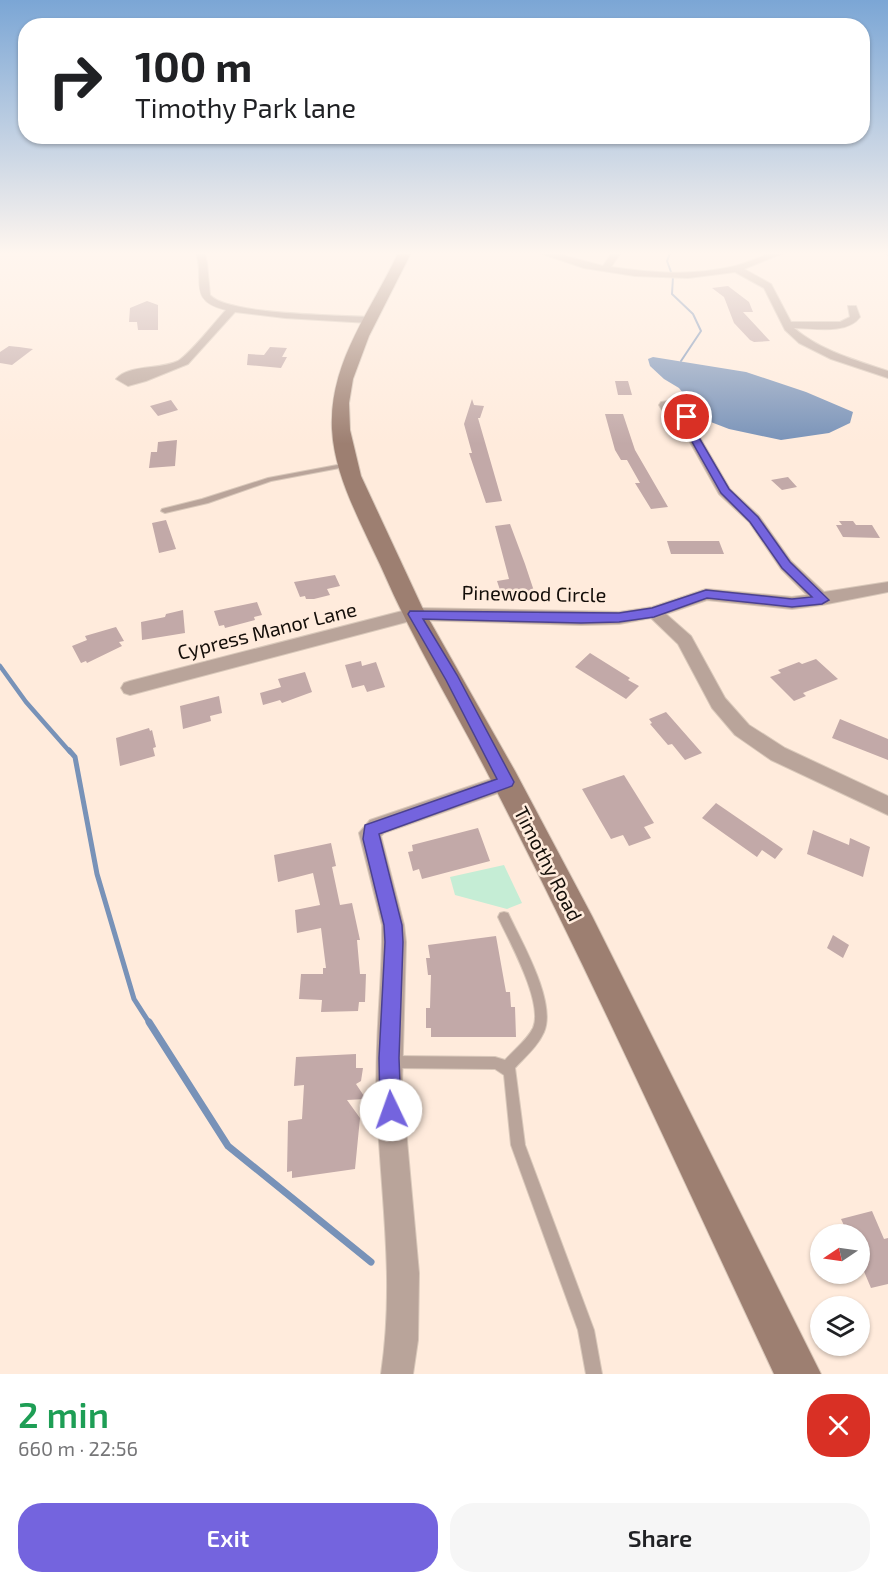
<!DOCTYPE html>
<html lang="en">
<head>
<meta charset="utf-8">
<style>
  body { margin:0; font-family:"Exo 2",sans-serif; background:#f6f6f6; color:#202124; height:100vh; display:flex; flex-direction:column; font-size:22px; white-space:nowrap }
  * { box-sizing:border-box; margin:0 }
  p { font-size:20px; color:#757577 }
  .icon { flex:none; width:33px; height:33px; fill:none; stroke:currentColor; stroke-width:2; stroke-linecap:round; stroke-linejoin:round }
  .map { position:relative; height:1374px; overflow:hidden }
  .sheet { display:flex; flex-direction:column; background:#fff; flex:1 }
  .sheet>* { flex:none }
  .hud { position:absolute; left:18px; top:18px; width:852px; height:126px; border-radius:24px; box-shadow:0 2px 4px #0004; background:#fff; color:#202124; overflow:hidden }
  .needle { width:39px; rotate:257deg }
  .tools { position:absolute; left:810px; top:1224px; display:grid; gap:12px }
  .tools a { display:grid; place-items:center; width:60px; height:60px; border-radius:50%; background:#fff; box-shadow:0 2px 4px #0004; font-size:30px }
  .pin { position:absolute; display:grid; place-items:center; width:51px; height:51px; color:#fff; margin:-26px; border:3px solid #fff; border-radius:50%; box-shadow:0 2px 6px #0007 }
  .me { position:absolute; width:66px; margin:-33px; rotate:357deg; stroke-linejoin:round; filter:drop-shadow(0 0 4px #0008) }
  .turn { display:flex; align-items:center; gap:21px; height:126px; padding:0 18px; font-size:27px }
  .turn .icon { width:78px; height:78px; stroke-width:2.5 }
  .turn b { display:block; font-size:42px; line-height:51px }
  .round { display:grid; place-items:center; flex:none; width:63px; height:63px; border-radius:24px; background:#f6f6f6 }
  .overview { display:flex; align-items:center; justify-content:space-between; height:102px; padding:0 18px }
  h1 { font-size:36px; font-weight:600; line-height:45px; color:#1e9e55 }
  .cta { display:flex; gap:12px; margin-top:auto; padding:12px 18px }
  .cta a { flex:1; height:69px; border-radius:24px; background:#7464de; color:#fff; font-size:24px; font-weight:600; line-height:69px; text-align:center }
  .cta a+a { background:#f6f6f6; color:#202124 }
  .map>svg:first-child { display:block }
</style>
</head>
<body>
<div class="map">
<svg width="888" height="1374" viewBox="0 0 888 1374">
  <rect width="100%" height="100%" fill="#ffebdc"/>
  <!-- green -->
  <path fill="#c5edd5" d="M504,865L522,903L507,909L455,895L450,877Z"/>
  <!-- water -->
  <path fill="#7892b8" d="M653,357L746,372L806,392L853,412L850,423L829,433L781,440L729,429L703,419L679,388L664,379L650,366L648,359Z"/>
  <g fill="none" stroke-linecap="round" stroke-linejoin="round">
    <!-- stream-far3 -->
    <path stroke="#7892b8" stroke-width="2" d="M671,251L667,261L671,272
      M673,277L672,294L693,314L701,331L681,361"/>
    <!-- stream-far2 -->
    <path stroke="#7892b8" stroke-width="4.5" d="M0,666L26,702L70,752"/>
    <!-- stream-far1 -->
    <path stroke="#7892b8" stroke-width="5" d="M69,750L75,757L97,874L134,999L150,1024"/>
    <!-- stream -->
    <path stroke="#7892b8" stroke-width="7" d="M149,1022L228,1146L371,1262"/>
  </g>
  <!-- building -->
  <path fill="#c2a9a8" d="M728,286L749,302L753,312H743L770,341L754,342L750,340L734,323L724,297L712,288Z
    M147,301L158,305V330H138L137,322H129L130,308Z
    M9,346L19,347L33,349L12,365L0,363V352Z
    M270,347L287,348L282,357H287L281,368L247,365L248,354L264,355Z
    M615,381H628L632,395H618Z
    M472,399L474,405L484,406L480,418H478L502,501L486,503L469,453H472L464,424Z
    M171,400L178,410L158,416L150,406Z
    M605,414H623L635,450L668,507L651,509L635,483H640L627,460H621L615,450Z
    M177,440L175,466L149,468L151,452H157L158,442Z
    M788,477L797,487L782,490L771,480Z
    M166,520L176,549L159,553L152,523Z
    M839,521H853L856,525H872L880,538L843,537L836,525H842Z
    M510,524L525,564L535,594L502,596L497,581L509,579L495,526Z
    M667,541H719L724,554H671Z
    M335,575L340,586L327,589L330,595L314,599H306L305,596L300,597L294,582Z
    M257,602L262,615L254,617L255,620L225,628L224,625L219,626L214,611Z
    M183,610L185,633L142,640L141,622L165,617L166,614Z
    M116,627L124,641L119,642L122,646L87,663L86,661L81,663L72,646L87,640L85,636Z
    M590,653L630,678L628,680L639,686L626,699L575,667Z
    M816,659L838,679L803,693L806,696L794,701L770,677L781,673L778,670L799,662L802,664Z
    M361,661L362,666L376,662L385,687L367,692L364,685L352,688L345,665Z
    M305,672L312,692L282,703L280,700L263,705L260,693L281,687L278,679Z
    M219,696L222,713L210,716L211,721L183,729L180,706Z
    M666,712L702,753L685,760L672,744L668,745L650,724L652,723L649,719Z
    M840,719L888,739V760L832,738Z
    M149,728L150,731L152,730L156,747L153,748L155,756L120,766L116,738Z
    M624,775L654,823L644,827L651,838L629,846L623,835L611,839L582,789Z
    M716,803L783,849L775,859L762,850L757,857L702,818Z
    M478,828L490,861L422,879L419,869L413,871L408,852L413,851L412,845Z
    M813,830L849,845L850,838L870,847L863,877L807,854Z
    M331,843L336,866L332,867L340,905L352,903L360,940H357L360,974H366L365,1002H359L358,1011L321,1012L322,1000L299,999L301,974H323V968H326L321,928L297,933L295,910L320,905L313,873L278,882L274,855Z
    M833,935L849,945L843,958L827,948Z
    M496,936L506,992H510L511,1007H515L516,1037H431V1028H426V1008H430L431,975H428L426,958H430L428,945Z
    M356,1054V1068H363L361,1081L356,1084L366,1099L347,1100L360,1118L355,1169L292,1178V1171L287,1172L288,1121L302,1119L304,1085L294,1086L296,1057Z
    M872,1211L884,1239L888,1238V1284L871,1288L860,1262V1234H848L841,1219Z"/>
  <g fill="none" stroke-linecap="round" stroke-linejoin="round">
    <!-- lane casing -->
    <g stroke="#d9c8ba" stroke-width="2">
      <path id="lane" d="M348,463L350,464V466L271,481L208,503L165,513L161,511L162,509L202,499L268,478Z
        M504,912L508,913C521,941 557,1002 544,1032C538,1046 525,1057 515,1068L525,1145L594,1330L602,1374H586L578,1330L511,1145L504,1075L495,1069L393,1068L388,1067L387,1062L388,1057L393,1056L495,1057L505,1060C514,1050 527,1040 533,1028C544,1003 509,941 498,917L500,913Z"/>
    </g>
    <!-- street casing -->
    <g stroke="#d9c8ba" stroke-width="2">
      <path id="street" d="M195,251H204L207,263L210,295C227,315 340,315 369,317L374,320L369,323L285,318L235,312L188,364L146,381L128,386L116,379C130,364 159,370 178,361C190,354 215,322 226,310C185,300 207,278 195,251Z
        M533,251H547L603,266L613,251H622L611,267C651,273 691,276 731,267C751,263 767,251 788,251L744,269L771,284L791,322H840L850,317L848,306H856L860,317C847,335 814,328 794,328C821,351 855,360 888,371V378L831,359L799,343L785,330L764,288L735,272L688,278L635,276L584,268Z
        M881,251H888V255Z
        M675,400C686,403 694,412 692,424L730,489L759,516L791,561L824,592L888,582V592L822,605L792,609L707,600L666,614L691,636L725,698L749,725L785,748L888,796V815L771,760L735,735L712,708L678,644L651,618L619,624L581,625L414,620L130,695L124,693L121,688L124,683L130,681L414,608L619,612L652,607L706,589L792,597L807,595L781,569L749,522L719,494L681,426L665,415L659,405L661,402Z
        M506,774L513,776L516,782L513,788L384,833L381,836L404,925L406,942L402,1085L419,1273L418,1340L413,1374H381C395,1281 381,1199 377,1106C374,1051 381,997 382,942V925L359,833L370,820Z"/>
    </g>
    <!-- secondary casing -->
    <g stroke="#d9c8ba" stroke-width="2">
      <path id="secondary" d="M399,251H412L369,336L353,379L349,403L350,430L361,476L422,607L515,771L592,916L821,1374H774C682,1177 592,978 493,784C463,725 429,668 400,608C391,590 383,570 374,552C356,513 334,472 332,429C329,361 372,310 399,251Z"/>
    </g>
    <!-- lane -->
    <use href="#lane" fill="#b9a49a" fill-rule="evenodd"/>
    <!-- street -->
    <use href="#street" fill="#b9a49a" fill-rule="evenodd"/>
    <!-- secondary -->
    <use href="#secondary" fill="#9d7f71" fill-rule="evenodd"/>
  </g>
  <!-- sky -->
  <linearGradient id="sky" x2="0" y2="1"><stop stop-color="#7ba6d5"/><stop offset="0.57" stop-color="#fff6ef"/><stop offset="1" stop-color="#fff6ef" stop-opacity="0"/></linearGradient>
  <rect width="888" height="444" fill="url(#sky)"/>
  <!-- route -->
  <path fill="#7464de" stroke="#4b4190" stroke-width="1.5" d="M683,415L691,417V424L729,489L758,517L790,562L829,600L822,604L792,607L707,598L654,617L619,622L581,623L423,619L457,675L514,782L512,786L379,834L402,925L403,942L399,1058L401,1110L398,1117L391,1120L383,1117L380,1110L379,1058L385,942L384,925L363,839L365,825L497,779L446,680L408,614L410,611L619,613L652,608L706,590L792,599L812,597L782,568L750,522L721,493L682,424Z"/>
  <g text-anchor="middle" stroke-width="5" stroke-linejoin="round" paint-order="stroke">
    <!-- street labels -->
    <g font-size="20" fill="#140e09" stroke="#ffebdc">
      <text transform="translate(534 594) rotate(1)" y="7">Pinewood Circle</text>
      <text transform="translate(267 631) rotate(-14)" y="7">Cypress Manor Lane</text>
      <text transform="translate(548 864) rotate(63)" y="7">Timothy Road</text>
    </g>
  </g>
</svg>
<div class="tools">
<a><svg class="needle" viewBox="-14 -14 28 28"><path d="M0-13l5 13h-10z" fill="#e53935"/><path d="M0 13l5-13h-10z" fill="#757577"/></svg></a>
<a><svg class="icon" aria-label="layers" viewBox="0 0 24 24"><path d="M12 4l9 5-9 5-9-5zM3 14l9 5 9-5"/></svg></a>
</div>
<div class="pin" style="left:687px;top:417px;background:#d93025"><svg class="icon" aria-label="arrive" viewBox="0 0 24 24"><path d="M6 21V4h12l-3 4 3 4H6"/></svg></div>
<svg class="me" style="left:391px;top:1110px" viewBox="-20 -20 40 40"><circle r="19" fill="#fff"/><path d="M0-13L10 11 0 6-10 11z" fill="#7464de"/></svg>
<div class="hud">
<div class="turn"><svg class="icon" aria-label="right" viewBox="0 0 24 24"><path d="M7 20v-9h11M14 6l5 5-5 5"/></svg><div><b>100 m</b>Timothy Park lane</div></div>
</div>
</div>
<section class="sheet">
<div class="overview"><div><h1>2 min</h1><p>660 m · 22:56</p></div><a class="round" style="background:#d93025;color:#fff"><svg class="icon" aria-label="close" viewBox="0 0 24 24"><path d="M6 6l12 12M18 6L6 18"/></svg></a></div>
<div class="cta"><a>Exit</a><a>Share</a></div>
</section>
</body>
</html>
